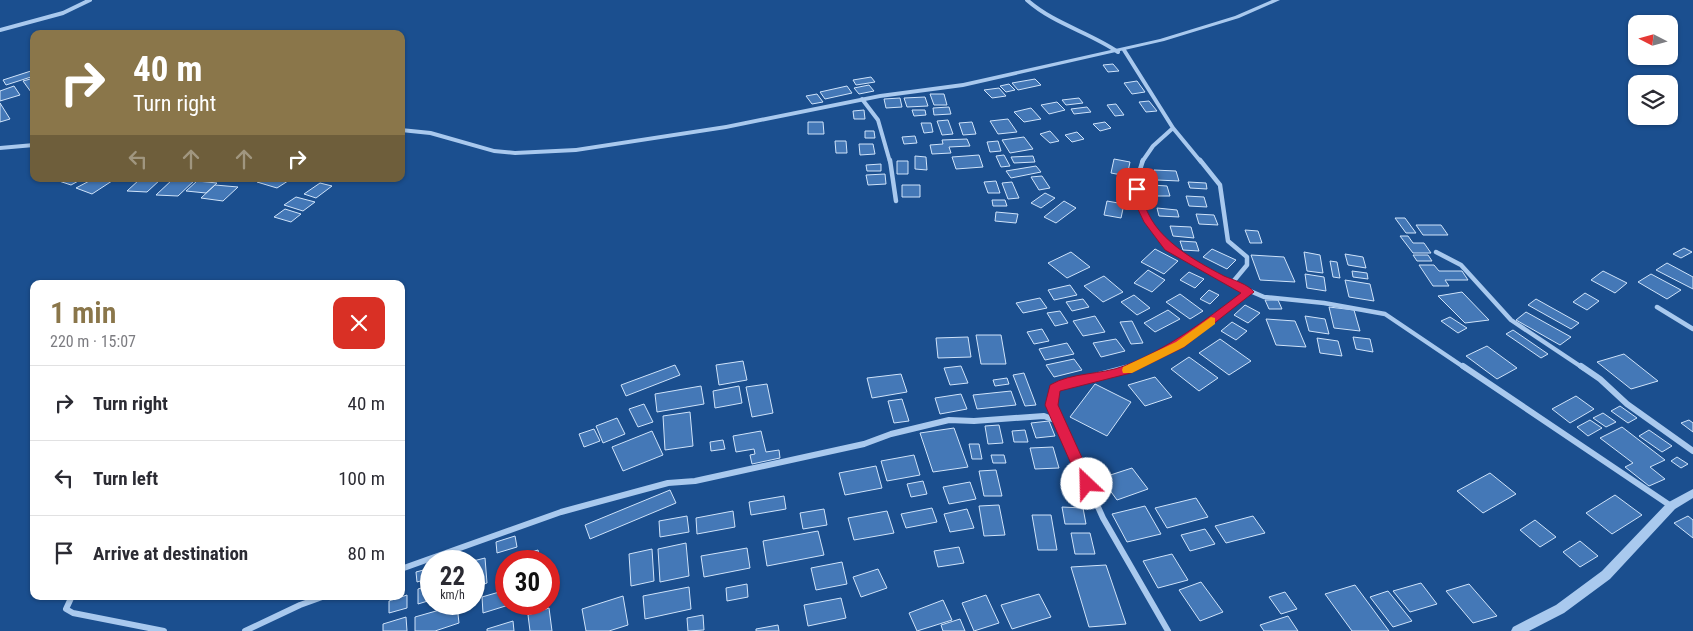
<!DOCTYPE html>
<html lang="en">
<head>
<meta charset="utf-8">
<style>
  body { margin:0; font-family:"Roboto Condensed",sans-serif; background:#f2f2f3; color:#2b2b33; height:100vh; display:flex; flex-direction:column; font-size:19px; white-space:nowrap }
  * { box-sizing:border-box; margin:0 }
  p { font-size:16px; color:#7c7c81 }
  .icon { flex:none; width:28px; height:28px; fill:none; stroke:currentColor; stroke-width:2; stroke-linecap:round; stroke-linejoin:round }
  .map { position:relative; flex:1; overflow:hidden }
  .side { position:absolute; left:30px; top:280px; width:375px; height:320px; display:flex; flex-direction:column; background:#fff; border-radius:10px; box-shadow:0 1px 4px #0004 }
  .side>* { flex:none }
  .hud { position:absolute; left:30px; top:30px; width:375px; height:152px; border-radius:10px; box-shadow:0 1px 4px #0004; background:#8a764a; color:#fff; overflow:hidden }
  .needle { width:32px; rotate:276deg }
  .fabs { position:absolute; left:1628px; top:15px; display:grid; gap:10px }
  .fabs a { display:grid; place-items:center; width:50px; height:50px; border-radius:10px; background:#fff; box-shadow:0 1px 4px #0004; font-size:25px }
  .speed { position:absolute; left:420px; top:550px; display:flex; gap:10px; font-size:25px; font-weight:700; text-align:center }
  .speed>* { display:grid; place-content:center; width:65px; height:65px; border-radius:50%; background:#fff; box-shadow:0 1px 4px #0004; line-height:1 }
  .speed small { font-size:12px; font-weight:400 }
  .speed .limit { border:8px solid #d22; background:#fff; color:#111 }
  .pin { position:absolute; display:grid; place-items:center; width:42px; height:42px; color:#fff; margin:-21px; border-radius:10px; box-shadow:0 2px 8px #0006 }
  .me { position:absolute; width:55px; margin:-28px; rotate:336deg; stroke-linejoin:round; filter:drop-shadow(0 0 4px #0008) }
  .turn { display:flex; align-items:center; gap:18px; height:105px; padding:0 20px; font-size:22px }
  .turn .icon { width:65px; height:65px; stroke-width:2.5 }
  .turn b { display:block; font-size:35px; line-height:42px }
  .lanes { display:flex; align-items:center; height:48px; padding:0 20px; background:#0003; justify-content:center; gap:25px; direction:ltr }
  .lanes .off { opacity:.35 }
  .round { display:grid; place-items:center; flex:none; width:52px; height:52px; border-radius:10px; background:#f2f2f3 }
  .head { display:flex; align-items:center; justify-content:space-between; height:85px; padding:0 20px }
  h1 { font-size:30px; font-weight:600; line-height:38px; color:#8a764a }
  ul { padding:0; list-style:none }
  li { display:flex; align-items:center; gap:15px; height:75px; padding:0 20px; border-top:1px solid #e1e1e2 }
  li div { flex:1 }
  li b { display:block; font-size:19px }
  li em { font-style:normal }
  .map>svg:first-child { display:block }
</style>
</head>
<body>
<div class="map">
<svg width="1693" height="631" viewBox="0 0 1693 631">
  <rect width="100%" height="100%" fill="#1b4f8f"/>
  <!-- building -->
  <path fill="#4478b7" stroke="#cfe3fa" d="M1113,64L1119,71L1108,72L1103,65Z
    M34,70V76L6,85L3,80Z
    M871,77L875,82L856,85L853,80Z
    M34,78V91L31,92L23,81Z
    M1035,79L1041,85L1018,90L1012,83Z
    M1137,81L1145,92L1132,94L1124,83Z
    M1009,84L1015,90L1006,92L1000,86Z
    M869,85L874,91L859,94L854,88Z
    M14,86L20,95L0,101V91Z
    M847,86L852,93L825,99L820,92Z
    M999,88L1006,96L992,98L984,90Z
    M817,94L823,102L812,104L806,96Z
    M930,94H944L947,105H934Z
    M925,97L928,106L907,107L904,98Z
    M900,98L902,107L886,108L884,99Z
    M1079,98L1083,103L1066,105L1062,100Z
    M1149,101L1157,111L1146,112L1139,102Z
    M1057,102L1065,110L1049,114L1041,105Z
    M0,103L10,119L0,122Z
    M1116,104L1124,115L1115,116L1107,105Z
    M949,107L951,114L934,115L933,108Z
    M1087,107L1091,112L1074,114L1071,109Z
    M1031,108L1041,119L1024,122L1014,112Z
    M864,110L865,119H854L853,111Z
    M912,110H925L926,115L914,116Z
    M1008,119L1017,132L998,134L990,121Z
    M948,120L953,134L942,135L937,121Z
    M808,122H823L824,134H808Z
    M972,122L976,134L963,135L959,123Z
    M1105,122L1111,128L1100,131L1093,124Z
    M921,123H931L933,132L924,133Z
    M865,131H874L875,138H865Z
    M1050,131L1059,141L1050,143L1040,134Z
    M1077,132L1084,139L1072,142L1065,135Z
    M915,136L917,143L904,144L902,137Z
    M1024,137L1033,149L1010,153L1002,140Z
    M967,139L970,146L949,147L951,153L932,154L930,145L943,144L942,140Z
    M835,141H846L847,153H836Z
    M998,141L1001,151L990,152L987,142Z
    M859,144H873L875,154L860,155Z
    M979,155L983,167L956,169L952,157Z
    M1004,155L1010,166L1001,167L996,156Z
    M915,156L926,157L927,170L915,169Z
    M1033,156L1035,162L1014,163L1011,157Z
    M1114,159L1130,162L1127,176L1111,173Z
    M897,161H908V174H897Z
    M881,164V171H867L866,165Z
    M1036,166L1041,172L1011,178L1006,171Z
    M1154,170L1176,171L1179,181L1157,180Z
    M885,174L886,184L868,185L866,175Z
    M1042,176L1050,188L1039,190L1031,177Z
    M62,179H82L71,185L59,181Z
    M93,179L97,180L115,179L92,194L76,188Z
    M140,179H161L147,192L127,191Z
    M173,179H196L178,196L156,195Z
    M261,179H291L277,188L257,182Z
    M197,181L217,183L206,193L186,191Z
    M996,181L1000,193H988L984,182Z
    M1012,182L1019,198L1008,199L1002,183Z
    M1188,182L1206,183L1207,189L1190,188Z
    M320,183L332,186L316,198L304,194Z
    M215,185L238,187L223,201L201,198Z
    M902,185H920V197H902Z
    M1152,185L1167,186L1170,196H1155Z
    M1045,193L1055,198L1041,208L1031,203Z
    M1186,196L1204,197L1207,207L1189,206Z
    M296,197L315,202L303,211L284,205Z
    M992,200H1005L1007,206H993Z
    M1064,201L1076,208L1056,223L1044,217Z
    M1107,201L1124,204L1121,218L1104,215Z
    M1157,208L1177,210L1179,217L1159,216Z
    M285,209L301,214L291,222L274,217Z
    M996,212L1018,214L1016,223L995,221Z
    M1196,214L1214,215L1218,225L1199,224Z
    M1395,218H1405L1416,233H1406Z
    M1416,225H1441L1448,235H1423Z
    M1170,226L1191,227L1194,238L1173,236Z
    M1245,230L1258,231L1262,243H1250Z
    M1400,236H1408L1413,243H1424L1431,253H1413Z
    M1180,241L1196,242L1199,251L1183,250Z
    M1684,248L1692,252L1681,258L1673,254Z
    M1155,249L1178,261L1164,274L1141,262Z
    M1212,249L1236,260L1227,269L1203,257Z
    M1071,252L1090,267L1067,278L1048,263Z
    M1304,252L1320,255L1323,273L1307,271Z
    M1345,254L1363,257L1366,268L1348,265Z
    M1251,255L1284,257L1295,282L1260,280Z
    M1413,255H1428L1432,261H1417Z
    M1330,261L1337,262L1340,278L1333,277Z
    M1667,263L1693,277V289L1656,270Z
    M1419,265H1434L1439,271H1462L1468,280H1445L1449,286H1433Z
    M1148,270L1165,280L1152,292L1134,283Z
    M1352,271L1367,273L1368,279L1353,277Z
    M1603,271L1627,283L1615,293L1591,280Z
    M1189,272L1204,279L1195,288L1180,280Z
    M1305,274L1324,277L1326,291L1307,288Z
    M1651,274L1681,290L1667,299L1638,282Z
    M1104,276L1123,292L1103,302L1084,286Z
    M1345,280L1370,284L1374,301L1349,297Z
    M1070,285L1077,295L1054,300L1048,290Z
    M1209,290L1219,295L1210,304L1200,299Z
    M1462,292L1489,320L1465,323L1438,296Z
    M1585,293L1599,301L1587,310L1573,302Z
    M1180,294L1203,311L1190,319L1166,302Z
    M1134,295L1150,308L1137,315L1121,302Z
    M1040,298L1047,308L1023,313L1016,303Z
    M1083,299L1089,307L1072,311L1066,302Z
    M1536,299L1579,323L1571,329L1528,305Z
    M1265,300H1278L1282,309H1269Z
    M1245,305L1260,313L1248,323L1234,315Z
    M1329,307L1354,310L1360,331L1334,328Z
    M1168,310L1180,319L1155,332L1144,323Z
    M1060,311L1068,323L1055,326L1047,313Z
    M1526,312L1571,337L1560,345L1516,320Z
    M1095,316L1105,332L1083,336L1073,321Z
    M1305,316L1325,319L1329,334L1309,331Z
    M1450,317L1467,328L1458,333L1441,321Z
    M1266,319L1295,321L1306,347L1276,345Z
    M1132,321L1143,343L1131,344L1120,322Z
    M1232,322L1247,331L1236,340L1221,331Z
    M1042,329L1049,341L1034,344L1027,332Z
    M1513,330L1548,354L1541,358L1506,334Z
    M976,335H1001L1006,364H981Z
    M968,337L971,357L938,358L936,338Z
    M1353,337L1370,339L1373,352L1356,349Z
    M1317,338L1338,341L1342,356L1320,353Z
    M1116,339L1125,351L1101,357L1093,343Z
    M1220,339L1251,361L1229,375L1199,353Z
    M1067,343L1074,354L1045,360L1039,349Z
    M1487,346L1517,368L1497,379L1466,356Z
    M1624,354L1658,381L1631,389L1597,362Z
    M1189,357L1218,378L1199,391L1171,369Z
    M1074,359L1082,370L1054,377L1046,365Z
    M743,361L747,380L719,385L716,365Z
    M675,365L680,375L626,396L621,385Z
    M961,366L968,383L950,385L944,368Z
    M1024,373L1036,405L1025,406L1013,375Z
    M901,374L907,392L872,398L867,378Z
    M1155,377L1172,397L1145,406L1128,385Z
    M1007,378L1009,384L995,386L993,380Z
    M767,384L773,413L752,417L746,387Z
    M1095,384L1131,402L1107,436L1070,417Z
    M701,386L704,404L657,412L655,394Z
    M739,386L742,403L715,408L713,391Z
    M1011,391L1016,405L977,409L973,395Z
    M961,394L967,409L940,414L935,398Z
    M1576,396L1594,409L1570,423L1552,409Z
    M902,399L909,421L894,423L888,401Z
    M644,404L653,422L638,427L629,409Z
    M1620,406L1637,418L1628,423L1611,411Z
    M690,412L693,446L665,450L663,416Z
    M1603,413L1616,422L1606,427L1593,418Z
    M617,418L625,434L603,443L596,426Z
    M1590,420L1602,428L1588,436L1577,427Z
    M1689,420L1693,423V432L1681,423Z
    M1049,421L1055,436L1036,438L1031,423Z
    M999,425L1003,443L988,444L985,426Z
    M1622,427L1665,460L1650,467L1665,479L1649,486L1625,467L1633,463L1600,438Z
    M954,428L968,467L933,472L920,433Z
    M594,429L600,441L584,447L579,434Z
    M1025,430L1028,442H1014L1012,431Z
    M1649,430L1672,446L1662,452L1639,436Z
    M652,431L663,455L623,471L612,447Z
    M761,431L766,452L779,450L780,458L752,464L750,455L755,454L754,449L736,452L733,436Z
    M723,440L725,449L711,451L710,442Z
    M969,444H979L982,459H972Z
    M1053,447L1059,468L1035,469L1030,448Z
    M914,455L920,475L887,481L881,461Z
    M991,455H1004L1006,463H993Z
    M1677,457L1688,464L1681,468L1671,461Z
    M876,466L882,488L845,495L839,473Z
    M1132,468L1148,489L1117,500L1101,478Z
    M996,470L1002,496H984L979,471Z
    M1490,473L1516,494L1483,513L1457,491Z
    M923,481L927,494L911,497L907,484Z
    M970,482L976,499L949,504L943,487Z
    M670,490L676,503L590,539L585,525Z
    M1615,495L1642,515L1612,534L1586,513Z
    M784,496L786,509L751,515L749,502Z
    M1196,498L1208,517L1167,528L1155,508Z
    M999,505L1005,535L984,536L979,506Z
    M1145,506L1161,534L1127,542L1112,514Z
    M1062,507L1083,508L1086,524H1065Z
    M932,508L937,522L906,528L901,514Z
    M824,509L827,525L803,529L800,513Z
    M967,509L974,528L950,532L944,514Z
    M733,511L735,527L697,534L696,518Z
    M887,511L894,533L854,540L848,518Z
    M1032,515H1051L1057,550H1038Z
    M687,516L689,532L660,537L659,521Z
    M1253,516L1265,533L1226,543L1215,526Z
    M1688,516L1693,520V538L1674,523Z
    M1535,520L1556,537L1540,547L1520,530Z
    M1205,529L1215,544L1190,551L1181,535Z
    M818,531L824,555L767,566L763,541Z
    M1071,533H1090L1095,554H1075Z
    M515,536L517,547L497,553L496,542Z
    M1580,541L1598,556L1580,567L1563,552Z
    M686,543L689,576L660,582L658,549Z
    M959,547L964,563L938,567L934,551Z
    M747,548L750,568L704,577L701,556Z
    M652,549L654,581L631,586L629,554Z
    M538,550L540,561H516L515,557Z
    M1172,554L1188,580L1158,588L1143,561Z
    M485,558L487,583L474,588L473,561Z
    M842,562L847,584L816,590L811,568Z
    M1106,565L1126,624L1089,627L1071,567Z
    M431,568V578L417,582L416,572Z
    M878,569L887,588L861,597L853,577Z
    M1201,582L1223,612L1200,621L1179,590Z
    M1421,583L1437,604L1410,612L1393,591Z
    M747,584L748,597L727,601L726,588Z
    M1469,584L1497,616L1473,623L1446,591Z
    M431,585V600L418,604V589Z
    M1355,585L1389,631H1352L1325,594Z
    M689,587L691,609L645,619L643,596Z
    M506,590V604H512L483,613L482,597Z
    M1388,591L1412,621L1393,627L1370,597Z
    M1285,592L1297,609L1281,614L1269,597Z
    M1039,594L1051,617L1012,629L1001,605Z
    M407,595V608L389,613V601Z
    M986,595L999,623L974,631L962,603Z
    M623,596L628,625L609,631H586L582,609Z
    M841,598L846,618L808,626L804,605Z
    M943,600L952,620L917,631L909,613Z
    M457,605L459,623L435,631H415V617Z
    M549,608L552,631H530L528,615Z
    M703,615L704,630L688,631L687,618Z
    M1288,616L1298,631H1264L1260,625Z
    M406,617L407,631H383V624Z
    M960,619L965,631H943L941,625Z
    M513,621L514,631H487V629Z
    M778,625L779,631H756V629Z"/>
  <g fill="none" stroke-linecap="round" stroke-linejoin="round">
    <!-- minor-far2 -->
    <path stroke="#a9c9ee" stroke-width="4" d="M1027,0C1054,24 1089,32 1118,52
      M0,30L63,13L90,0
      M1124,50L1173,128L1153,146L1142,162
      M862,99L878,120L890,162
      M1173,128L1201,162"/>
    <!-- minor-far1 -->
    <path stroke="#a9c9ee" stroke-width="4.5" d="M890,160L896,201
      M1143,160L1137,179V199L1149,222L1169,248L1220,278L1264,297L1324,303L1385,314L1465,368
      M1200,160L1220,185L1228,241L1247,257V265L1232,283
      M1436,252L1461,265L1511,320L1583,368
      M1657,307L1693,329
      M1131,368L1180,344L1249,292"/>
    <!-- minor -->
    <path stroke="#a9c9ee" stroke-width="6" d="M1133,366L1061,385L1053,394L1052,405L1103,518L1168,631
      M1463,366L1671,506
      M1581,366L1600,379L1627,404L1693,451
      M401,569L561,512L668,483L695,481L864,444L891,434L949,420L974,421L1044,416L1060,422
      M72,596L66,609L73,613L164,631
      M245,631L300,605L325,596"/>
    <!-- tertiary -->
    <path fill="#a9c9ee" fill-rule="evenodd" d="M1272,0H1280L1239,18L1164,41L963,87L880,98L726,129L576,152L515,155L494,153L430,135L401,132V128L431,131L494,149L515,151L576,148L726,125L880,94L963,83L1160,39L1235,16Z
      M34,143V147L0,150V146Z
      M1693,489V498L1675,509L1610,579L1564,613L1529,631H1511L1513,627L1556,605L1602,571L1667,503Z"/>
  </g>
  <!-- route -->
  <path fill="#e11d48" stroke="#92132f" d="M1134,187L1142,189C1144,233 1190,258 1224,276C1233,280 1248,284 1254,292L1184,347L1131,373L1060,391L1058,405L1094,484L1092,488H1082L1080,484L1045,405L1050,385C1072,372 1101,375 1124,366C1168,349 1204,321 1241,293L1165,250L1144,222L1133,199Z"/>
  <!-- slow -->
  <path fill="#f59e0b" d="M1211,317L1215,318V324L1184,347L1132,373H1123L1122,370L1123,367L1176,342Z"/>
</svg>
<div class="fabs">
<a><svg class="needle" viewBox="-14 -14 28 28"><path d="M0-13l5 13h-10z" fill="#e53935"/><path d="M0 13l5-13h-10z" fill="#7c7c81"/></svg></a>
<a><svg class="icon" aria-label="layers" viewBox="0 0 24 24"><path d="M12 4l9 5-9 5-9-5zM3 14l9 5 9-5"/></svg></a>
</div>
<div class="speed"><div>22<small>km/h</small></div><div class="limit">30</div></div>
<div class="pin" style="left:1137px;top:189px;background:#d93025"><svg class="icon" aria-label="arrive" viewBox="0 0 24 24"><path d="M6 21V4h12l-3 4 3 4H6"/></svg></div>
<svg class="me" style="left:1087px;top:484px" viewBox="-20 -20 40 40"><circle r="19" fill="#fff"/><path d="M0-13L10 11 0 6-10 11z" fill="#e11d48"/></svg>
<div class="hud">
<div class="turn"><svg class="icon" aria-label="right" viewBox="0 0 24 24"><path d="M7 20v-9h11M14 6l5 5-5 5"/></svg><div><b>40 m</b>Turn right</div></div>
<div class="lanes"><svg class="icon off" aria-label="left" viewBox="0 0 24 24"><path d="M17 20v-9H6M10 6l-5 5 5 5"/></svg><svg class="icon off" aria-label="ahead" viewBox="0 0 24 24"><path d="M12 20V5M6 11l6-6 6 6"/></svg><svg class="icon off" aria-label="ahead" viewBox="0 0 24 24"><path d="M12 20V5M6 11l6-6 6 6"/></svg><svg class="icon" aria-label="right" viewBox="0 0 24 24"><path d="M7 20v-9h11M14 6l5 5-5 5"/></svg></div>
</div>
<section class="side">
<div class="head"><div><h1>1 min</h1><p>220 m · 15:07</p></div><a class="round" style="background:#d93025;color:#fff"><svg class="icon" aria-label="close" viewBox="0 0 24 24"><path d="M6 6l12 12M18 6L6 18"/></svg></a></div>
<ul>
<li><svg class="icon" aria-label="right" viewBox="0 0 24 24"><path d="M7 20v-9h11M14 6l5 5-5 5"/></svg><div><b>Turn right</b></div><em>40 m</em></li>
<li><svg class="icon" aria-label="left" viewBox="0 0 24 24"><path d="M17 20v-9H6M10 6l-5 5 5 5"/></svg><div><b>Turn left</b></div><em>100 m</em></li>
<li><svg class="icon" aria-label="arrive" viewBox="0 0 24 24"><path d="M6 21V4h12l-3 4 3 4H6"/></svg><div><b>Arrive at destination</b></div><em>80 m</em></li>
</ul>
</section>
</div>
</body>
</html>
